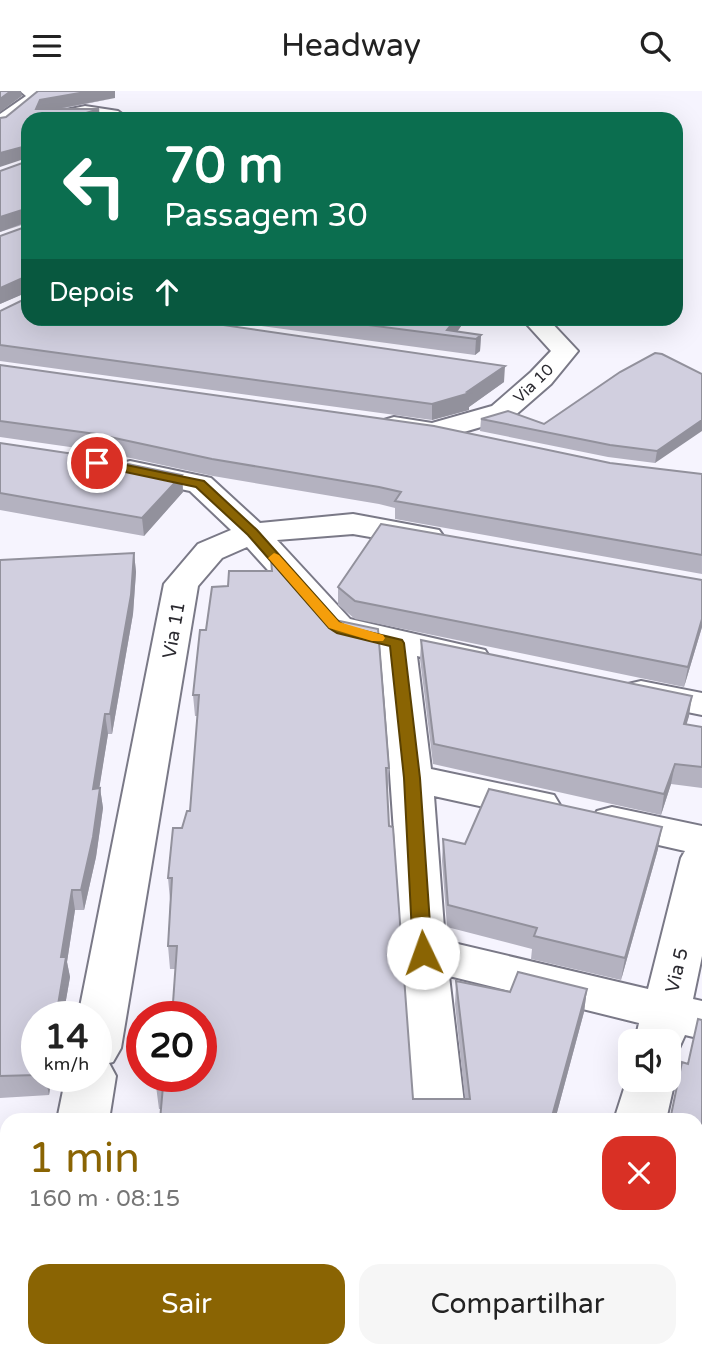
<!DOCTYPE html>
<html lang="pt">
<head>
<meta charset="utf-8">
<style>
  body { margin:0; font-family:"Varela Round",sans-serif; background:#f6f6f6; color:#222; height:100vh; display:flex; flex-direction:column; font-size:26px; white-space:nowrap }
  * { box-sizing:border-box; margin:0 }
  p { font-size:23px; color:#767676 }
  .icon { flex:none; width:38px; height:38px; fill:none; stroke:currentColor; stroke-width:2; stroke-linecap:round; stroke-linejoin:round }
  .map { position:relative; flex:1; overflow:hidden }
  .sheet { position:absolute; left:0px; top:1022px; width:704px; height:245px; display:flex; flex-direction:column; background:#fff; border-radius:21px 21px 0 0; box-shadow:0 7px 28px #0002 }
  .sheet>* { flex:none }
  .guide { position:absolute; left:21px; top:21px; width:662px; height:214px; border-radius:21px; box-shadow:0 7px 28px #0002; background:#0b6e4f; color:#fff; overflow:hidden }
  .tools { position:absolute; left:618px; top:938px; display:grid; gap:14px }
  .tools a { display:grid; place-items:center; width:63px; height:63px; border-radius:14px; background:#fff; box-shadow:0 7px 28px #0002; font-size:35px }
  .speed { position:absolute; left:21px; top:910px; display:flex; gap:14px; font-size:35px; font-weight:700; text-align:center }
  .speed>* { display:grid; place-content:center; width:91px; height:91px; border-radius:50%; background:#fff; box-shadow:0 7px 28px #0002; line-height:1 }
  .speed small { font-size:18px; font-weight:400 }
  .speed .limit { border:10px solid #d22; background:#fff; color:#111 }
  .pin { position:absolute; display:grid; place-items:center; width:60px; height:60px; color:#fff; margin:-30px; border:4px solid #fff; border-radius:50%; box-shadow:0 2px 7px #0007 }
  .me { position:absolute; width:77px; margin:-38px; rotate:357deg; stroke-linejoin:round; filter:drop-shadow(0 0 5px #0008) }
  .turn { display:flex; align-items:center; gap:24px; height:147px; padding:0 28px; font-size:32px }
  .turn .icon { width:91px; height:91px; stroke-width:2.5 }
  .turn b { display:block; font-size:49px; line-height:60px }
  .then { display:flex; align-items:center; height:66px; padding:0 28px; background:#0003; gap:14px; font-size:26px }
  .round { display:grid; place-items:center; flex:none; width:74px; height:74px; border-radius:21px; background:#f6f6f6 }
  .headline { display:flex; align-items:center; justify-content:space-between; height:119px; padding:0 28px }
  h1 { font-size:42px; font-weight:600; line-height:52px; color:#8a6403 }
  .cta { display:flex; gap:14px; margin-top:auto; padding:14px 28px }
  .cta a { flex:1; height:80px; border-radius:21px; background:#8a6403; color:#fff; font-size:28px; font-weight:600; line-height:80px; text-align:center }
  .cta a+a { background:#f6f6f6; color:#222 }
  header { display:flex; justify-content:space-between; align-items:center; height:91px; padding:0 28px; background:#fff; font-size:32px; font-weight:600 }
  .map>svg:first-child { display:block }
</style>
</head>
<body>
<header><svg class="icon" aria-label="menu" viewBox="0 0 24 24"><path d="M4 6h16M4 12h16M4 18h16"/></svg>Headway<svg class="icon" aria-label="search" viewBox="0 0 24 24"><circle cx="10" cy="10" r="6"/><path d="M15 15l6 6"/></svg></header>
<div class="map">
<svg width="702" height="1267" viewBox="0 0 702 1267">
  <rect width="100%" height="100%" fill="#f6f4fe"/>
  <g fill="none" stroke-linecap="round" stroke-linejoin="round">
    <!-- minor casing -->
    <g stroke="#7a7987" stroke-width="4">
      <path id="minor" d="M20,0H43L47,4L6,36L0,38V23L26,5Z
        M85,15L118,20L129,28H39L42,24Z
        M522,228H548L578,260L551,293L512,327L433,350L384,341L380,335L384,329L394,326L432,332L492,315L531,281L551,260Z
        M130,370L211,387L260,432L353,423L439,439L444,446L439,453L428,456L353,443L277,449L350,528L485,559L490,567L485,575L472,578L417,565L431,678L554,704L560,714L554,724L539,728L434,705L445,850L648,898L681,767L685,760L597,740L591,730L597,720L612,716L702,735V865L693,908L702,910V948L685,944L676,964L668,966V950H635L639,932L449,885L466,1029H414C401,871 394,714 380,556L326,543L247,456L222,467L198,495L121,957L113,971L109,972L116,985L109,1029H57L66,985H96V926H78L164,493L198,453L231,439L190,400L119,385L115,379L119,373Z
        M641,590L702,602V624L628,609L622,601L628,593Z
        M668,976L675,989L666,1029H614L630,979V989H668Z
        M7,1237V1260H51L48,1267H0V1240Z
        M467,1260H602L605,1267H470Z"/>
    </g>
    <!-- minor -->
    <use href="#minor" fill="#fff" fill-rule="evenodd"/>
  </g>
  <!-- wall -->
  <path fill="#b4b2c0" d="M115,7L60,18L28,28V68L0,27Z
    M28,70V132L0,141V80Z
    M28,135V228L504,291L469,316V319L432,329L0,270V220L27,207V201L0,213Z
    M209,228H466L457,241L481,244L480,260L475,264Z
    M0,274L610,372L702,383V483L395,428V417L379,413L213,385L98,360L0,346Z
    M702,283L655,372L608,366L480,340L481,328L544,333Z
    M0,352L182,384L183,401L144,445L0,419Z
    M134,462L136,481L133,523L112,643H108L99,697H100L103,717L96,766L84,819H75L67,871L70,886L63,926H37V985H52L49,1004L0,1007V469Z
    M338,496L702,536L684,596L355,528L338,514Z
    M200,539L389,677L388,699H387L389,735L413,1008H465L455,913L456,890L510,901L587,898L584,921L555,1029H160L161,1018H159L156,995L201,985L175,878H170L168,855L170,809L168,787L182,737L190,720L198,625H195L193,604Z
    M421,549L689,625L686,633L702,636V697L671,693L661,724L433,673L420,568Z
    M443,748L465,753L658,758L621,889L531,868L532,858L447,836L442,770Z
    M702,929V1141L699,1139L702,1267H643L644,1260H696L688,973Z"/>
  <!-- shaded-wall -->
  <path fill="#92919c" d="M11,0H21L22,5L0,21V8Z
    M91,0H115V7L41,21L36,18L40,9Z
    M99,18L100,28L83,23Z
    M26,55L27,67L0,76V62Z
    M25,118L27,131L0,141V126Z
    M27,185L28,201L0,213V197Z
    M456,228H466L454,245L447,239Z
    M481,244L480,260L475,264L476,248Z
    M505,275L504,291L469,316V319L432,329V313L467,301Z
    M702,329V340L655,372L657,360Z
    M182,384L183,401L144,445L142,427Z
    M134,462L136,481L133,523L112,643L110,623Z
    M702,528V536L684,596L688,576Z
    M692,605L689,625L681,653L684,633Z
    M105,623L108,643L96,718L93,698Z
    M675,673L671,693L661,724L664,703Z
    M100,697L103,717L96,766L84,819L81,799Z
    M662,736L658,758L621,889L625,867Z
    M72,799L75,819L67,871L70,886L63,926H56L61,866Z
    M587,898L584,921L555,1029H551Z
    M45,985H52L49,1004Z"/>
  <!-- building -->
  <path fill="#d1cfdf" stroke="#92919c" stroke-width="2" d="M0,0H11L0,8Z
    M38,0H91L40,9L36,18H99L83,23L101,28H28V56L26,55L0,62V27L6,26Z
    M28,70V119L25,118L0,126V80Z
    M28,135V228H182L505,275L467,301L470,302L432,313L0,254V220L27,207V185L0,197V145Z
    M322,228H456L447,239L481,244L476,248Z
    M655,262L662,263L702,283V329L657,360L610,354L481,328L508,320L544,333L620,281Z
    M0,274L434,335L610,372L702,383V464L395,410L401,401L379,396L212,368L96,343L0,330Z
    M0,352L94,366L182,384L142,427L0,402Z
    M381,433L702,489V528L688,576L355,510L338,496Z
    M134,462L131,504L110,623H105L93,698L100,697L93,746L81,799H72L61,866H66L56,926H37V984L0,985V469Z
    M271,468L320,523L330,528L378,538L389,677H386L389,735L393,736L413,1008H470L456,890L510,901L518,881L587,898L551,1029H160L163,995H156L158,985H201V926H172L177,855H168L172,787H168L173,737H182L187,720H190L199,604H193L200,539H206L212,496L228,495L229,480H272Z
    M421,549L692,605L684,633L702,636V676L675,673L664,703L434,653Z
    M489,698L662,736L625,867L534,845L537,837L448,814L443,748L465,753Z
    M698,928L702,929V1118L699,1120V1171L702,1173V1267H653L654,1261L651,1260H696V1029H670L682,971L688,973Z
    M60,1260L66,1267H54Z
    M256,1260H284L288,1267H245Z"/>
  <!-- route -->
  <path fill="#8a6403" stroke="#5a4102" stroke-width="2" d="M97,368L204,390L257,439L339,531L348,536L402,549L404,552L420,687L432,862L430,867H416L413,862L404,687L390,555L337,542L329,537L248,444L196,396L92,374V369Z"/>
  <!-- slow -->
  <path fill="#f59e0b" d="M274,462L279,464L339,531L383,544L385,547L383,550H372L329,537L270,469L268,467Z"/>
  <g text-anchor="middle" stroke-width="5" stroke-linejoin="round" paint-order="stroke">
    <!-- far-street labels -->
    <g font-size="16" fill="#2c2b31" stroke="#fff">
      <text transform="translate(533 292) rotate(-44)" y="6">Via 10</text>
    </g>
    <!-- street labels -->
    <g font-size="19" fill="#2c2b31" stroke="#fff">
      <text transform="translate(173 539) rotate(-80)" y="7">Via 11</text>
      <text transform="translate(676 879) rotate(-77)" y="7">Via 5</text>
    </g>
  </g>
</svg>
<div class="tools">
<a><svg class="icon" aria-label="sound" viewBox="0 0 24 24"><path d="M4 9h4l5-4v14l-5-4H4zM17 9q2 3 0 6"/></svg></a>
</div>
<div class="speed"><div>14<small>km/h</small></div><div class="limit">20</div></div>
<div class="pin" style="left:97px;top:372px;background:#d93025"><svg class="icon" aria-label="arrive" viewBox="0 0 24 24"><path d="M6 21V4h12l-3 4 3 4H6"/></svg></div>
<svg class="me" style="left:423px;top:862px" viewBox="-20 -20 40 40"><circle r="19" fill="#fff"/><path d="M0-13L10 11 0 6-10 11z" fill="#8a6403"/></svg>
<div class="guide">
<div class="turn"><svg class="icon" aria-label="left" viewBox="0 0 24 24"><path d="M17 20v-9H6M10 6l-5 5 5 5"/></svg><div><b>70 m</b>Passagem 30</div></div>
<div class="then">Depois<svg class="icon" aria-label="ahead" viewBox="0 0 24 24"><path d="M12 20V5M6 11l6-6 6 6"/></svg></div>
</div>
<section class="sheet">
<div class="headline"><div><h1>1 min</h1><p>160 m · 08:15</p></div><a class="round" style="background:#d93025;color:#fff"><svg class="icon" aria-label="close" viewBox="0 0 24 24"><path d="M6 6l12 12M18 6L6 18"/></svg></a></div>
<div class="cta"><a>Sair</a><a>Compartilhar</a></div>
</section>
</div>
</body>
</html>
